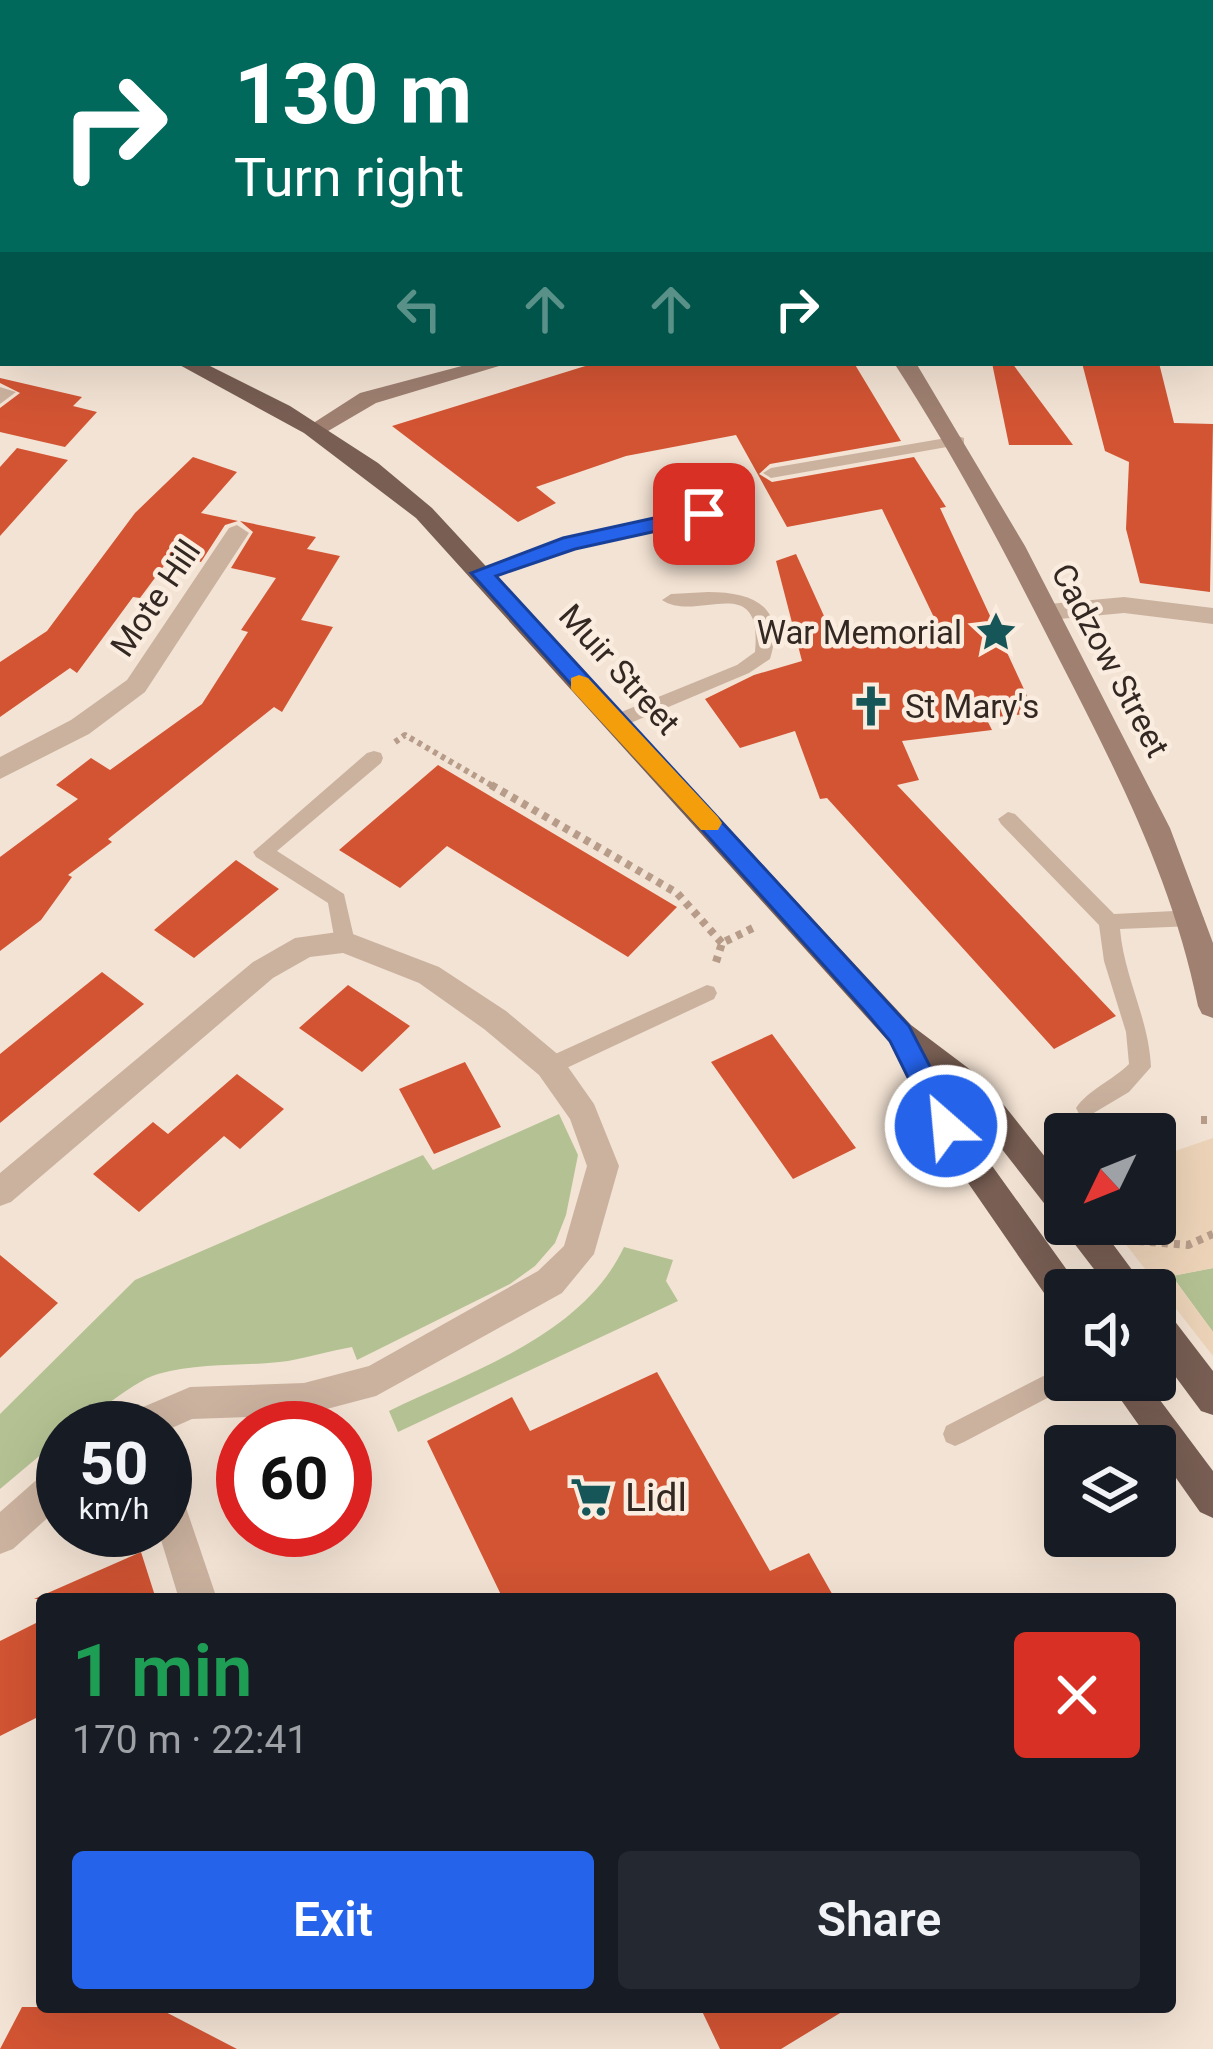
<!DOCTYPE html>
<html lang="en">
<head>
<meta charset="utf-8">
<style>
  body { margin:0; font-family:Roboto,sans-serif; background:#242831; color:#f1f3f6; height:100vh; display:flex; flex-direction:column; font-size:45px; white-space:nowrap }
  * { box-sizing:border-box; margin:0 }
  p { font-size:39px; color:#9ea1a6 }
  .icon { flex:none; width:66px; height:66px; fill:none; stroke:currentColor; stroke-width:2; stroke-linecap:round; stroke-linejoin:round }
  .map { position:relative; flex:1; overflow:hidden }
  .sheet { position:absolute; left:36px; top:1593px; width:1140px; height:420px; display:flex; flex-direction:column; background:#171b24; border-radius:12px; box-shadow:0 12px 48px #0002 }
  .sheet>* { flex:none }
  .guide { position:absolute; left:0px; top:0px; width:1215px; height:366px; box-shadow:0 12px 48px #0002; background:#00695c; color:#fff; overflow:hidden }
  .needle { width:78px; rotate:227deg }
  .tools { position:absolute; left:1044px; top:1113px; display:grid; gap:24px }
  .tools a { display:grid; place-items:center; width:132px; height:132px; border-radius:12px; background:#171b24; box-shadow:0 12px 48px #0002; font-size:60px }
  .speed { position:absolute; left:36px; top:1401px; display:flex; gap:24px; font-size:60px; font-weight:700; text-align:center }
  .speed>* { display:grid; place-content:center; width:156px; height:156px; border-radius:50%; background:#171b24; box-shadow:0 12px 48px #0002; line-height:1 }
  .speed small { font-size:30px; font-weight:400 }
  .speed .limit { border:18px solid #d22; background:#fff; color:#111 }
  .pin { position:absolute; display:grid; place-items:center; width:102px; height:102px; color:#fff; margin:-51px; border-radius:24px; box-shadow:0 6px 18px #0006 }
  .me { position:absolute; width:132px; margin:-66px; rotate:333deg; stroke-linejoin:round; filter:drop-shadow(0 0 9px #0008) }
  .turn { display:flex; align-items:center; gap:42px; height:252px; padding:0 36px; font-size:54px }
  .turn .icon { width:156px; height:156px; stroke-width:2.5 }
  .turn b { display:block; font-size:84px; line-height:102px }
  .lanes { display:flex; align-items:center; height:114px; padding:0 36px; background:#0003; justify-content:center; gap:60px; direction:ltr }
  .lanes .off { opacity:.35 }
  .round { display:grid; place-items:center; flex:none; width:126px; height:126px; border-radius:12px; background:#242831 }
  .head { display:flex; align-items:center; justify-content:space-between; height:204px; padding:0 36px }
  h1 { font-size:72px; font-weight:600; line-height:90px; color:#1e9e55 }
  .primary-button { display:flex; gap:24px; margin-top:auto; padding:24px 36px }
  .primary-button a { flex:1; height:138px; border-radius:12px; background:#2563eb; color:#fff; font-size:48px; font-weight:600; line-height:138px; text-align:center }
  .primary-button a+a { background:#242831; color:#f1f3f6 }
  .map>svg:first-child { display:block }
</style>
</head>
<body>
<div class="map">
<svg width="1213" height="2049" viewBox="0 0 1213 2049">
  <rect width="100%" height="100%" fill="#f3e3d4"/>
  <!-- green -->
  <path fill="#b4c293" d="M1213,0V138L1212,3H3L0,123V2L10,0Z
    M559,1114L578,1155L566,1215L555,1243L535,1266L510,1284L357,1360L352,1347C330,1351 309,1357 288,1361C245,1367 201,1362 158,1374C129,1382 84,1428 63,1428V1436L0,1489V1414L135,1280L423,1155L433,1170Z
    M624,1247L673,1260L666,1281L678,1301L398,1432L389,1411C472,1371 583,1335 624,1247Z
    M1213,1268V1332L1172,1276Z"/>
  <!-- plaza -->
  <path fill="#edd4b9" d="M1213,1138V1268L1172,1276L1213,1332V1356L1110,1224H1155V1158Z"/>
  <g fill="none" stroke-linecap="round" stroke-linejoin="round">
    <!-- stream -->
    <path fill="#70b1b2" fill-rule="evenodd" d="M387,0H400L395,3H382Z
      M869,0H880L884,3H873Z
      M3,16V22L0,23V17Z
      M1212,20H1213V26H1212Z"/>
  </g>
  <!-- building -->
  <path fill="#d25433" d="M595,363H854L901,441L770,464L759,474L772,482L914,457L946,507L940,508L1035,713L986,718L992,730L902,741L919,780L897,785L1116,1016L1054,1049L827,798L820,799L795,731L740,748L705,699L754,675L802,661L776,561L796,554L829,627L848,626L856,643L941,632L882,509L787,527L736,435L626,456L536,487L556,503L518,522L392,426Z
    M992,363H1012L1073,445H1009Z
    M1082,363H1159L1174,423L1213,424L1210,592L1140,583L1126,529L1129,462L1105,451Z
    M0,378L82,397L73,406L97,412L65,447L0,432V408L20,393L0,383Z
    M17,448L68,460L0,536V467Z
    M193,457L237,472L201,513L238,521L225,525L201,562L172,555L140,598L133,597L77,673L70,668L0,717V662L47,631L135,513Z
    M240,521L316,537L307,549L340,556L301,620L333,627L282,712L274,707L108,839L112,842L68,875L72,877L41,920L0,951V857L78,799L56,785L91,758L110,770L202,704L248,632L241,630L276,578L231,568L253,532Z
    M438,765L677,907L628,957L447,846L400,888L339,850Z
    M236,860L279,889L194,958L154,930Z
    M102,972L144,1004L0,1123V1054Z
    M348,985L410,1026L362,1072L299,1028Z
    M772,1034L856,1148L793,1179L711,1062Z
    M465,1062L501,1127L434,1154L399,1089Z
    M237,1074L284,1109L240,1149L224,1136L139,1212L93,1174L153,1122L168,1134Z
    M0,1255L58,1303L0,1358Z
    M657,1372L770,1571L809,1553L835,1599H503L427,1441L512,1397L530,1431Z
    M141,1552L156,1599H34Z
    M42,1620V1715L0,1736V1641Z
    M22,2007H156L237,2049H0Z
    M700,2007H850L781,2049H720Z"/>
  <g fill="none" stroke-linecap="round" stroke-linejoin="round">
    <!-- path-far2 -->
    <path stroke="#b79c89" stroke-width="4.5" stroke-dasharray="4.5 4.5" stroke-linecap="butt" d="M1147,3L1151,0"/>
    <!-- path-far1 -->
    <path stroke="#b79c89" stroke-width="6" stroke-dasharray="4.5 4.5" stroke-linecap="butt" d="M395,742L405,735L496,788"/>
    <!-- path -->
    <path stroke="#b79c89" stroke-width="8" stroke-dasharray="6 6" stroke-linecap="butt" d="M491,785L677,893L722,943
      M716,962L722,943L755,927
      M1201,1120H1213
      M1138,1241L1188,1245L1213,1234"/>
    <!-- lane -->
    <path fill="#cbb29f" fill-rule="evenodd" d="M958,436L964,438V444L771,478L763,473L771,468Z
      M703,509L711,514L709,518L574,548L481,579L473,573L475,569L570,538Z
      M708,592C755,592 786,607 770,659L749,673L621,727H609L606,722L609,717L737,665L755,652C763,568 697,624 662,600L671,594Z
      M374,751L381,753L383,758L381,763L277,851L344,894L355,942L345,950L335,942L328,903L256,857L253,852L367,753Z
      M1008,812L1015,814L1114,914L1194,910L1204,918L1194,926L1120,929C1124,977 1149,1019 1151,1067L1129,1092L1087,1117L1079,1114L1076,1108C1088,1090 1113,1080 1129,1064L1126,1032L1104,961L1099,925L1001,824L998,819Z
      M707,985L714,987L717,993L714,999L558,1072H542L539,1066L542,1060Z
      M1065,1365V1380H1075L1074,1384L964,1442L955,1446L946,1442L943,1434L946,1426Z"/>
    <!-- street -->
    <path fill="#cbb29f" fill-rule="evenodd" d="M0,142H3V154H0Z
      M1212,254H1213V267H1212Z
      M0,387L16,392L0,404Z
      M237,525L249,533L145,692L89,734L0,779V757L71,720L127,680L229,528Z
      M1124,597L1213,608V624L1124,613L1049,620L1037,612L1049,604Z
      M345,931L439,967L506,1011L561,1057L594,1104L619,1166L594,1254L562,1293L376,1396L304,1415L192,1419L165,1431L116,1428L122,1416L190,1387L304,1383L369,1366L538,1271L564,1246L587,1166L570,1119L539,1075L484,1029L419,983L343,953L310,957L273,978L11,1202L0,1206V1173L253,962L295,938Z
      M63,1463V1504L13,1549L0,1554V1512L50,1468Z
      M165,1478L178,1484L217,1599H179L158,1530H165Z"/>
    <!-- secondary -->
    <path fill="#9f8071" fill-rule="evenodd" d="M653,0H669L671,3H655Z
      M473,363H509L376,403L323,434L315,436L304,429L360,393Z
      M894,363H916L1025,546L1170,828L1213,943V1018L1202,1014L1198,1006C1173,881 1117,772 1059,659C1008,558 956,458 894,363Z"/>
    <!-- primary -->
    <path fill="#785e53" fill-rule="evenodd" d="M0,298L3,299V311L0,310Z
      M176,363H204L290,406L378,463L432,508L911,1025L984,1080L1065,1182V1224H1098L1147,1290H1110L1067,1234L1063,1224L1065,1220L1054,1216L962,1098L939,1080L957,1117L1077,1284L1079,1290H1065V1310L1053,1306L935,1135L890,1043L416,518L304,433Z
      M1155,1307L1167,1311L1213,1371V1415L1201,1411L1155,1349Z
      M1107,1380H1145L1213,1471V1518L1200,1512Z"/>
  </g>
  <!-- route -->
  <path fill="#2563eb" stroke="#184099" stroke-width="3" d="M704,507L711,509V519L575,549L496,576L909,1026L961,1126L957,1134H936L890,1041L864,1010L471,573L563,538Z"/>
  <!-- slow -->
  <path fill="#f59e0b" d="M579,675L588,678L718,817L722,823L718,830H701L571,689V678Z"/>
  <!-- icons -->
  <defs>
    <g id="sight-bare" transform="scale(3.24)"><path d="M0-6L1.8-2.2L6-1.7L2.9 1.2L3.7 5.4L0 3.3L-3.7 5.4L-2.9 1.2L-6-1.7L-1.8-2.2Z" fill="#165658" stroke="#faede0" stroke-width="2.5" paint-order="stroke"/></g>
    <g id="church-bare" transform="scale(3.24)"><path d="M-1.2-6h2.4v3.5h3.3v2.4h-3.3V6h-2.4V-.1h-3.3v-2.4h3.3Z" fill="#165658" stroke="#faede0" stroke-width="2.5" paint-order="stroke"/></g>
    <g id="supermarket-bare" transform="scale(3.24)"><path d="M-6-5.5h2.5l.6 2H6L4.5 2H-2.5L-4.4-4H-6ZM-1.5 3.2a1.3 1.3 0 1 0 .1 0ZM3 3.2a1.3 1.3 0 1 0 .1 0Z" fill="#165658" stroke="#faede0" stroke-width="2.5" paint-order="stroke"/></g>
  </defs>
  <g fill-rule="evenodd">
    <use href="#sight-bare" x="996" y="632"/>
    <use href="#church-bare" x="871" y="706"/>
    <use href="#supermarket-bare" x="591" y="1497"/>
  </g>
  <g text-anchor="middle" stroke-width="9" stroke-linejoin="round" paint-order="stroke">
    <!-- street labels -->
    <g font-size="33" fill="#342823" stroke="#faede0">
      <text transform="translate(155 598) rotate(-56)" y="12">Mote Hill</text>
      <text transform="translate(1111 660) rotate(62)" y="12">Cadzow Street</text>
      <text transform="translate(620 669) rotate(48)" y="12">Muir Street</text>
    </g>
    <!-- poi labels -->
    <g font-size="33" fill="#342823" stroke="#faede0" text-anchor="end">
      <text x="962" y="644">War Memorial</text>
      <text x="905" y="718" text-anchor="start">St Mary's</text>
    </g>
    <!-- near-poi labels -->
    <g font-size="39" fill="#342823" stroke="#faede0" text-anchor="start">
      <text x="625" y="1511">Lidl</text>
    </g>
  </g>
</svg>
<div class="tools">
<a><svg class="needle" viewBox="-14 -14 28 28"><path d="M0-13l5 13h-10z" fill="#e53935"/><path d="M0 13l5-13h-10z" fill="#9ea1a6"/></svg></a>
<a><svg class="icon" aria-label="sound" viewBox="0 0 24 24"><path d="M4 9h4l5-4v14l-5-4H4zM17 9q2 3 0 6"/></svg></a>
<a><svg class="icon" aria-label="layers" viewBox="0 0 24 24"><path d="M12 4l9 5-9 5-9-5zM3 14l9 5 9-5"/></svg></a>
</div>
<div class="speed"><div>50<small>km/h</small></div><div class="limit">60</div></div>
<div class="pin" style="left:704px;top:514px;background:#d93025"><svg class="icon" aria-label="arrive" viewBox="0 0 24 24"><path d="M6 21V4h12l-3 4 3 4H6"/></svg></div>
<svg class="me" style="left:946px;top:1126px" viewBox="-20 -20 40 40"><circle r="17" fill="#2563eb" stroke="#fff" stroke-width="3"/><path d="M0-11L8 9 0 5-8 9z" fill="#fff"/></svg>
<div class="guide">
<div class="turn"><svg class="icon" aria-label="right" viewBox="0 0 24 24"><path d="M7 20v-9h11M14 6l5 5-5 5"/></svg><div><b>130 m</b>Turn right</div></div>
<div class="lanes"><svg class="icon off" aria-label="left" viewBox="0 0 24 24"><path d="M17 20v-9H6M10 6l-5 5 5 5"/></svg><svg class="icon off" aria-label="ahead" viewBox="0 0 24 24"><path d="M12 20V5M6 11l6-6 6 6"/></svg><svg class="icon off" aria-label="ahead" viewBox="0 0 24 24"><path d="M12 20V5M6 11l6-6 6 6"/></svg><svg class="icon" aria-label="right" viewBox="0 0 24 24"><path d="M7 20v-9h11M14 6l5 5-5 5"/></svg></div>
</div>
<section class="sheet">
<div class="head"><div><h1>1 min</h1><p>170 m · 22:41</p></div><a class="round" style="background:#d93025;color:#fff"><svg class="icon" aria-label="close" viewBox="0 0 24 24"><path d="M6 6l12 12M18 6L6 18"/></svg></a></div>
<div class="primary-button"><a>Exit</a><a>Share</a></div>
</section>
</div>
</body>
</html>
